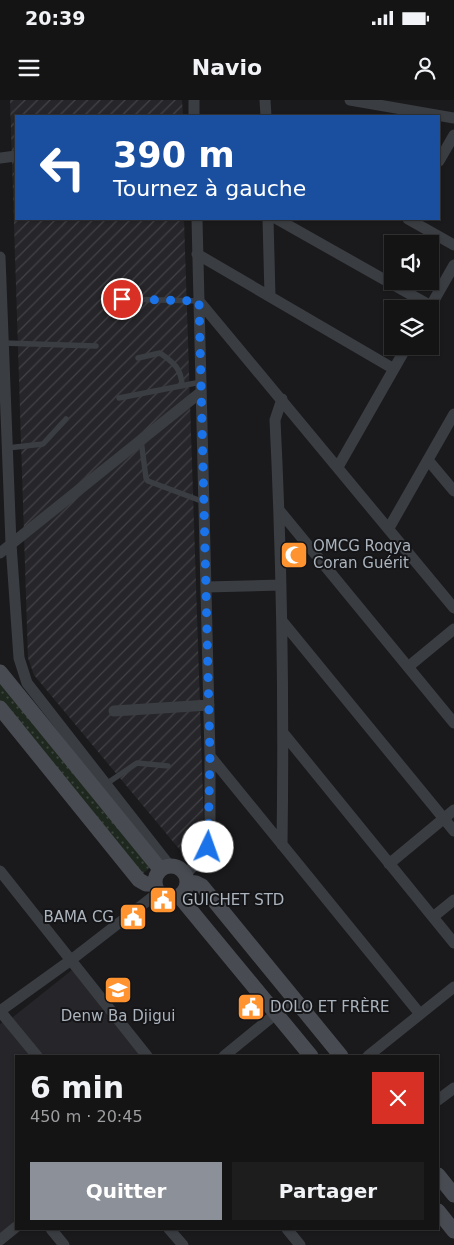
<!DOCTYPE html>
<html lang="fr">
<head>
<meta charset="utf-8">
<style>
  body { margin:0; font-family:"DejaVu Sans",sans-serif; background:#1d1d1e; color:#f1f3f6; height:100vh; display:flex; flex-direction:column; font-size:19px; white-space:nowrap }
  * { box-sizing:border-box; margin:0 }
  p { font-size:16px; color:#9d9ea0 }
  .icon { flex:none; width:28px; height:28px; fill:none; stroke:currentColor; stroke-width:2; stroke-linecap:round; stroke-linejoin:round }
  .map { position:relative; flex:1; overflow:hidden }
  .side { position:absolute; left:15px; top:955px; width:424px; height:175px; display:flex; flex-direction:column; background:#141415; border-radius:0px; box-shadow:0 1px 4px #0004,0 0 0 1px #333334 }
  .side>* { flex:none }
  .guide { position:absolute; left:15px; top:15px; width:425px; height:105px; border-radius:0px; box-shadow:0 1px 4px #0004,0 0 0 1px #333334; background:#1a4fa0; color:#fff; overflow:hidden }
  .buttons { position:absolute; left:384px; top:135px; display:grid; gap:10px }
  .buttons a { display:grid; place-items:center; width:55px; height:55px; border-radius:0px; background:#141415; box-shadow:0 1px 4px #0004,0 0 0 1px #333334; font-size:25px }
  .pin { position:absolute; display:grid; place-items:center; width:42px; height:42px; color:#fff; margin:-21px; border:2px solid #fff; border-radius:50%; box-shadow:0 1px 5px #0007 }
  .me { position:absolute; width:55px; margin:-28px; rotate:3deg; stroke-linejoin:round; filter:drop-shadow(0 0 4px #0008) }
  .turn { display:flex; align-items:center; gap:18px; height:105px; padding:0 15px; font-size:22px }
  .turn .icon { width:65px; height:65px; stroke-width:2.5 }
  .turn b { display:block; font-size:35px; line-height:42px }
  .round { display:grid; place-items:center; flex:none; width:52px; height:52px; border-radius:0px; background:#1d1d1e }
  .headline { display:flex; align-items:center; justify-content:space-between; height:85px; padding:0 15px }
  h1 { font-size:30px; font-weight:700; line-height:38px }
  .cta { display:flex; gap:10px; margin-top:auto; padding:10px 15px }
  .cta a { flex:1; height:58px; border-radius:0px; background:#8c9099; color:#fff; font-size:20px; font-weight:700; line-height:58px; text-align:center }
  .cta a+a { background:#1d1d1e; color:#f1f3f6 }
  .status { display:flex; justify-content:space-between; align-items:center; height:35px; padding:0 25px; background:#141415; direction:ltr }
  .status svg { height:14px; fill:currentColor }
  header { display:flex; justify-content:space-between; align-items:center; height:65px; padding:0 15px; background:#141415; font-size:22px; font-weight:700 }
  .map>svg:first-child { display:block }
</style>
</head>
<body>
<div class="status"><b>20:39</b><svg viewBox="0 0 49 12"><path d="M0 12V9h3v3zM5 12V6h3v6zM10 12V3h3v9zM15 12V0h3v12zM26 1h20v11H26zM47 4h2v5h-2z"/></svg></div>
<header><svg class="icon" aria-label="menu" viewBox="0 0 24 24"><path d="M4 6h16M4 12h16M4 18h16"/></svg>Navio<svg class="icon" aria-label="person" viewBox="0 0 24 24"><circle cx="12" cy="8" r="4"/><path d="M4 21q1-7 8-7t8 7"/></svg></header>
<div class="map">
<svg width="454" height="1145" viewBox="0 0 454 1145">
  <defs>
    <pattern id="industrial-furrows" width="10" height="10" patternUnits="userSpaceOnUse" patternTransform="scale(1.25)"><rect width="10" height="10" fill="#26262a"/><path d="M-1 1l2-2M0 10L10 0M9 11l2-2" fill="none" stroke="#434347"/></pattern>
    <pattern id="grass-dots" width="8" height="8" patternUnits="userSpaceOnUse" patternTransform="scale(1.25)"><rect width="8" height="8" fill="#1f281f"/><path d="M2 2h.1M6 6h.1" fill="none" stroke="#3d453e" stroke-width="1.8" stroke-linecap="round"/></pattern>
  </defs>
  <rect width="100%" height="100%" fill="#1a1a1c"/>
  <!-- built -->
  <path fill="#26262a" d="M72,870L141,956H37L8,921Z
    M3,922L30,956H16V1122L0,1135V924Z"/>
  <!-- industrial -->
  <path fill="url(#industrial-furrows)" d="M10,0H182L183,16H16V119H184L204,729L180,750L34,575L28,558Z"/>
  <!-- grass -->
  <path fill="url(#grass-dots)" d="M0,578L152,766L140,776L0,602Z"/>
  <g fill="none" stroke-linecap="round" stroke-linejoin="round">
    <!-- lane -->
    <path stroke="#3a3d42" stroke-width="5.5" d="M122,199L199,201
      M3,243L96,246
      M138,258L160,253C173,262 182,269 182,286
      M119,298L201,282
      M141,340L146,378L148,381L204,402
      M7,348L43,344L66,319
      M106,684L137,663L168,666"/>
    <!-- street -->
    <path stroke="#3a3d42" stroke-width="11" d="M194,0V16
      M265,0L266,16
      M350,0L454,18
      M0,58L16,56
      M439,61L454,35
      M268,119L270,196
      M277,119L431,206
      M408,119L454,145
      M197,154L394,269
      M0,157L11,444L19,558L27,583L169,765
      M199,201L454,508
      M429,209L454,165
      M282,299L275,320C282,462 284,603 282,745
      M428,360L454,391
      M338,367L407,246
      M279,410L454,623
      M389,428L454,314
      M0,453L201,292
      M206,487L281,485
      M282,521L454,731
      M408,567L454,529
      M114,611L209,605
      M284,634L454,843
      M210,656L420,914
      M389,764L454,710
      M0,771L147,956
      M185,775C195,764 207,754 210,739V656L197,119
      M433,817L454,800
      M0,911L71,860L159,792
      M0,911L37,956
      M224,956L294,899
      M368,956L454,887
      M438,1000L454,988
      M51,1129L64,1145
      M169,1129L183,1145
      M287,1129L300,1145
      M0,1140L16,1127"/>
    <!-- secondary -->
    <path stroke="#484c52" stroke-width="15" d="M0,572L160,769
      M0,608L139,780L146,784H155
      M155 782a16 16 0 1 1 32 0a16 16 0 1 1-32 0Z
      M187,782L196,783L202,786L341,956
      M179,796L311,956
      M438,1075L454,1095
      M438,1111L454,1131"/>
  </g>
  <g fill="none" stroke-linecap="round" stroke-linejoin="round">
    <!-- route -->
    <path stroke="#1a73e8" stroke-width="9" stroke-dasharray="0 16.2" d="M122,199L199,201L210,656L208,747"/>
  </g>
  <!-- icons -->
  <defs>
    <g id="mosque-square" transform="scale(1.4375)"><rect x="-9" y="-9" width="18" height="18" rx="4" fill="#ff932f" stroke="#151518"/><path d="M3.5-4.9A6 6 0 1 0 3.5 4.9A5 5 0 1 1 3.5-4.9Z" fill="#fff"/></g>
    <g id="civic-square" transform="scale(1.4375)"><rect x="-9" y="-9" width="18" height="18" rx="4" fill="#ff932f" stroke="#151518"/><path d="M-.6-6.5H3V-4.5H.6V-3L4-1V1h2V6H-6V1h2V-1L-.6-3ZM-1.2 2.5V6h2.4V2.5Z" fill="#fff"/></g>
    <g id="school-square" transform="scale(1.4375)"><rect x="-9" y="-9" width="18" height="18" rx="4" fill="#ff932f" stroke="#151518"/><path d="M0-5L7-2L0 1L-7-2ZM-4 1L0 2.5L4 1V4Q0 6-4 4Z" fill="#fff"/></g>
  </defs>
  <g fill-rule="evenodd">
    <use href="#mosque-square" x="294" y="455"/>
    <use href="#civic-square" x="163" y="800"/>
    <use href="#civic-square" x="133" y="817"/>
    <use href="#school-square" x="118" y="890"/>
    <use href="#civic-square" x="251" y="907"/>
  </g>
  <g text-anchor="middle" stroke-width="4" stroke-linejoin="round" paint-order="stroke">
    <!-- poi labels -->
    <g font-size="15" fill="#abb4bd" stroke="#151518" text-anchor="start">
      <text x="313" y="451">OMCG Roqya<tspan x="313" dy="17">Coran Guérit</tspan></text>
      <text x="182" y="805">GUICHET STD</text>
      <text x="114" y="822" text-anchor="end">BAMA CG</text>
      <text x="270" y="912">DOLO ET FRÈRE</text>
      <text x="118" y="921" text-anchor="middle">Denw Ba Djigui</text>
    </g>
  </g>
</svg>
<div class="buttons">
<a><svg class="icon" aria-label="sound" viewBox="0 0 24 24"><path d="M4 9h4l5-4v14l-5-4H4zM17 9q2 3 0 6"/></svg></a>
<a><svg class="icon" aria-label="layers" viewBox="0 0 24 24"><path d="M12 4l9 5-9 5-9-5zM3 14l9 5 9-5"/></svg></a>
</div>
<div class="pin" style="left:122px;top:199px;background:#d93025"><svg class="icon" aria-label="arrive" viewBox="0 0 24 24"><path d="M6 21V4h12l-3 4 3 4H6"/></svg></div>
<svg class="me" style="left:208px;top:747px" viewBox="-20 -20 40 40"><circle r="19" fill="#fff"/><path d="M0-13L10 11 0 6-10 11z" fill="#1a73e8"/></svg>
<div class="guide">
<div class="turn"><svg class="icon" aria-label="left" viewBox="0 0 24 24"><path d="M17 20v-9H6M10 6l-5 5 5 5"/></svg><div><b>390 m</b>Tournez à gauche</div></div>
</div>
<section class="side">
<div class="headline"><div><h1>6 min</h1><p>450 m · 20:45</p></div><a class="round" style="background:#d93025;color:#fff"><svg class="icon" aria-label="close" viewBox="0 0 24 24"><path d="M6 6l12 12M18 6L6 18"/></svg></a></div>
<div class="cta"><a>Quitter</a><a>Partager</a></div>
</section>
</div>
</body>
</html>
